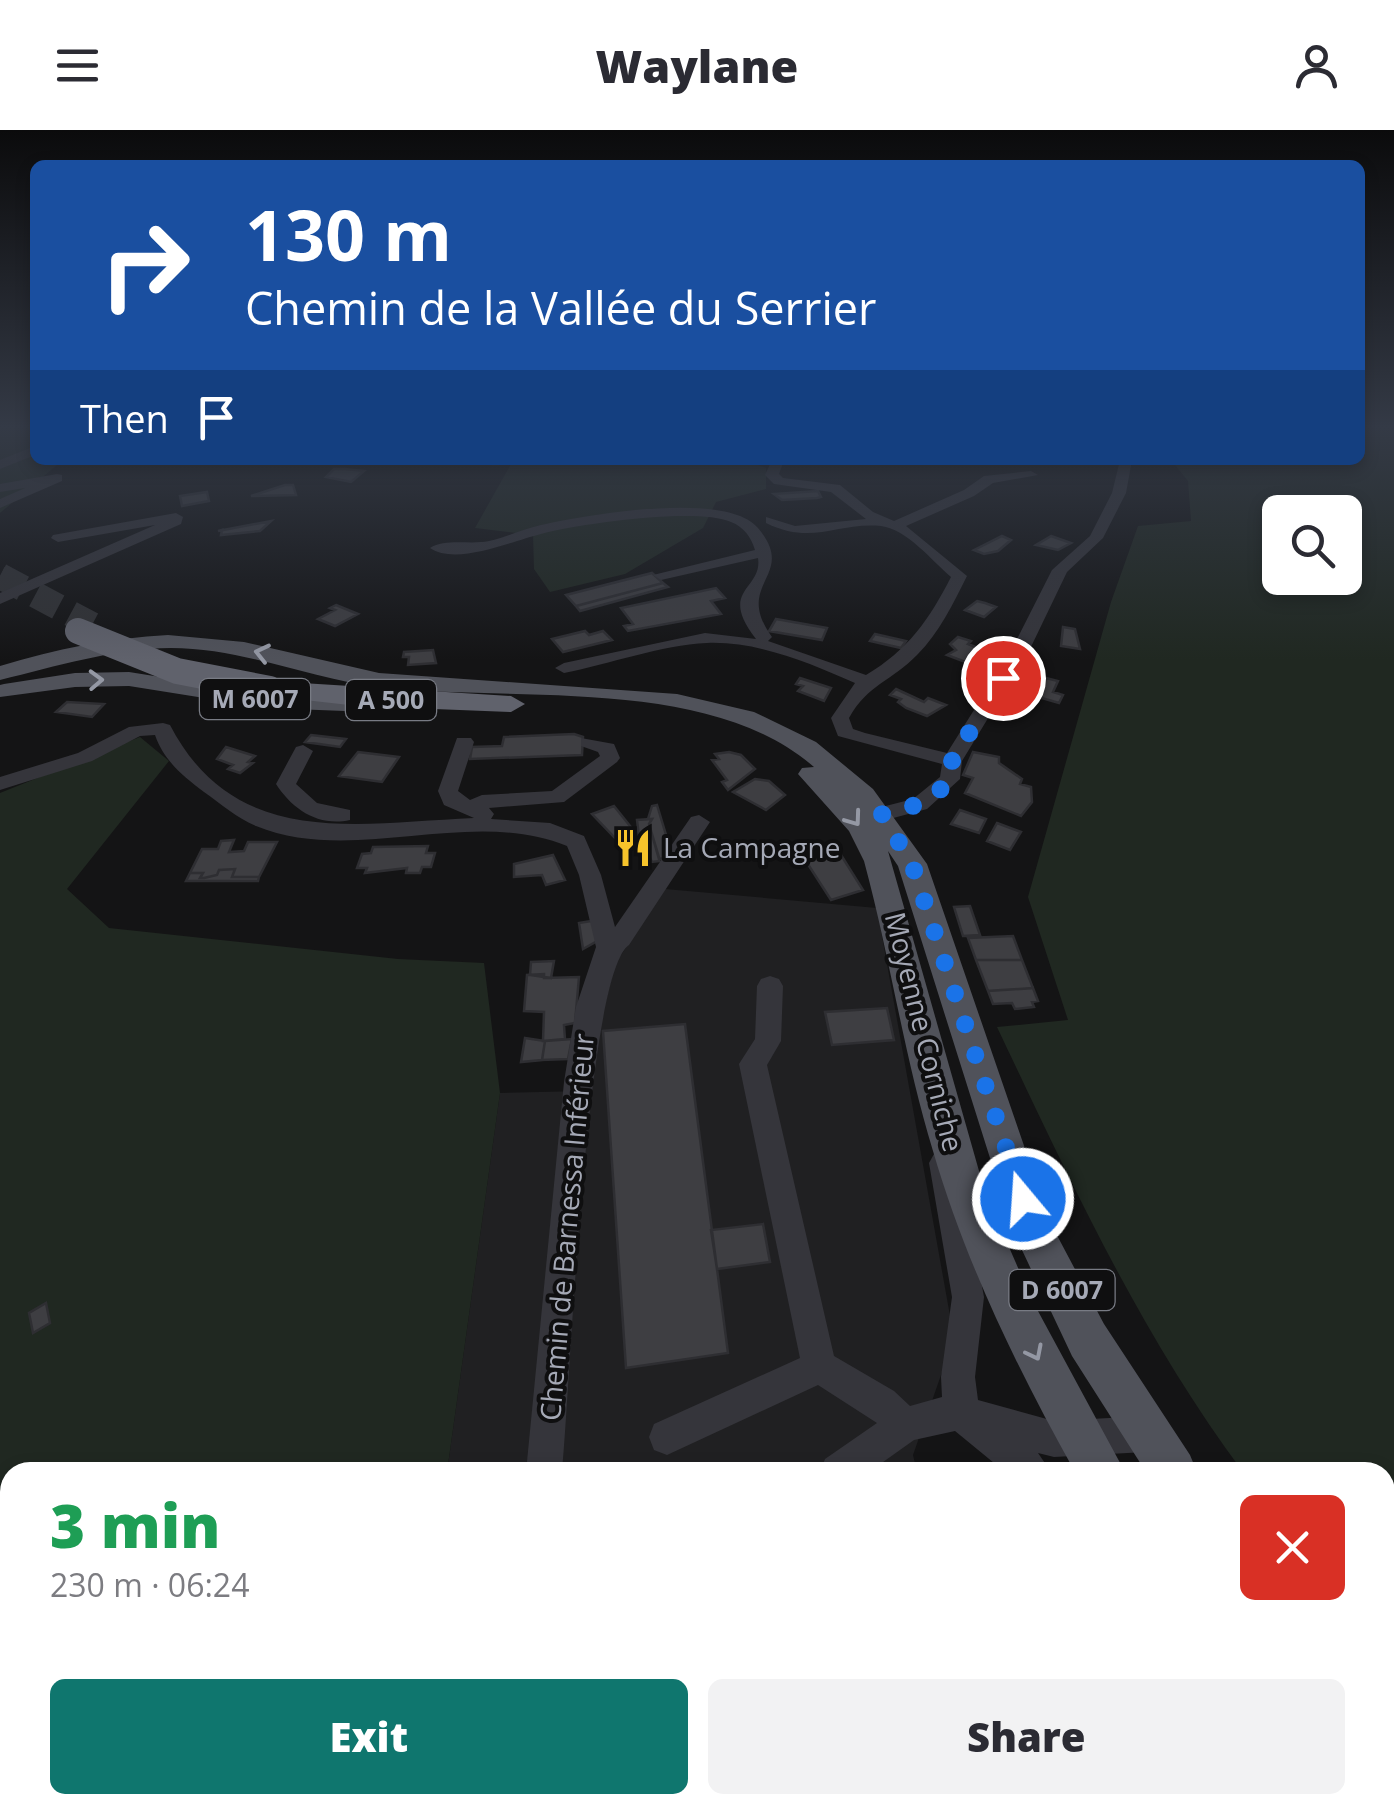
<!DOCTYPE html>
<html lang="en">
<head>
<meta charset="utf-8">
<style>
  body { margin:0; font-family:"Open Sans",sans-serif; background:#f2f2f3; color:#2b2b33; height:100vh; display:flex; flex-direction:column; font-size:38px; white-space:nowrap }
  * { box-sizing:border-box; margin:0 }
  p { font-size:32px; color:#7c7c81 }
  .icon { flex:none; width:55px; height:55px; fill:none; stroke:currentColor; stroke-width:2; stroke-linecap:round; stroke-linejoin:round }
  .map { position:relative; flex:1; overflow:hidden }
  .details { position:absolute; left:0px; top:1332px; width:1395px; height:352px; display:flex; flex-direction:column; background:#fff; border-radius:30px 30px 0 0; box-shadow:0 5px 15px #0003 }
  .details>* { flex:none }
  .hud { position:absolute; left:30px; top:30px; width:1335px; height:305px; border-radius:15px; box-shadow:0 5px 15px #0003; background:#1a4fa0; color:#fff; overflow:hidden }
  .buttons { position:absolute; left:1262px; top:365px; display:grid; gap:20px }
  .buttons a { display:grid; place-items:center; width:100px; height:100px; border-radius:15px; background:#fff; box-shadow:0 5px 15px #0003; font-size:50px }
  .pin { position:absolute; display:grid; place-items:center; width:85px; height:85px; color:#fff; margin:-42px; border:5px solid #fff; border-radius:50%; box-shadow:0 2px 10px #0007 }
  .me { position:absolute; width:110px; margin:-55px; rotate:342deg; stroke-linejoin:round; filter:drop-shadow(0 0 8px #0008) }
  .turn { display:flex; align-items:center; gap:35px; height:210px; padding:0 50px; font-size:45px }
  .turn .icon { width:130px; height:130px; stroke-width:2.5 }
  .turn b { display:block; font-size:70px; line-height:85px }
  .then { display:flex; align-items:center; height:95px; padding:0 50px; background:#0003; gap:20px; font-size:38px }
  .round { display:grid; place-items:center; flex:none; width:105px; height:105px; border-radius:15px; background:#f2f2f3 }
  .headline { display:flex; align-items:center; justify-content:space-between; height:170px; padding:0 50px }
  h1 { font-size:60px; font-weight:800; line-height:75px; color:#1e9e55 }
  .primary-button { display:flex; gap:20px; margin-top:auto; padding:20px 50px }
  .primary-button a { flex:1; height:115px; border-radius:15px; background:#0f766e; color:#fff; font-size:40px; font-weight:800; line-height:115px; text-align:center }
  .primary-button a+a { background:#f2f2f3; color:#2b2b33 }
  header { display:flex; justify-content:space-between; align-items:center; height:130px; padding:0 50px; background:#fff; font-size:45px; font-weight:800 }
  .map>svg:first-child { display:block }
</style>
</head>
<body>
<header><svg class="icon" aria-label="menu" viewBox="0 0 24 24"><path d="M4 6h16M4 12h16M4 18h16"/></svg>Waylane<svg class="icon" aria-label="person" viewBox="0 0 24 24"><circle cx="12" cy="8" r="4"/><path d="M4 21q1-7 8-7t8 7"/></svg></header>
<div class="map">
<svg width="1394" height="1684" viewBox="0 0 1394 1684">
  <rect width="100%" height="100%" fill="#141415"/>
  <!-- built -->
  <path fill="#202022" d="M665,759L877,778L954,1208L913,1325L917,1342H447L500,963L584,961L615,834Z
    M665,1675H1159L1167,1684H668Z"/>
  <!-- green -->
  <path fill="#202821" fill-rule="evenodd" d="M0,295H35V330H63L0,383Z
    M1360,295H1394V1524L1385,1515V1342H1243C1141,1205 1070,1051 997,897L1068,890L1028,767L1111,472L1138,396L1191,391L1188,351L1171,330H1360ZM1345,382V448H1280V382Z
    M500,330H744L766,338V359L716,372L703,398L625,444L550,462L534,439L533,405L475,398L511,334Z
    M140,607L169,631L67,759L109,798L398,829L484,833L500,963L447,1342H10V1675H665L668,1684H0V663Z
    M1159,1675H1317L1326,1684H1167Z"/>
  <!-- building -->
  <path fill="#3e3e42" stroke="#2e2e32" stroke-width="2.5" d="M334,339H345L364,341L351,352L326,347Z
    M285,355H293L296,365L251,366Z
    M818,361L821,367L817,368L782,370L774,364Z
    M207,362L209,371L182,376L180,366Z
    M271,391L260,401L221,405L222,400L218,401Z
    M1002,406L1011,410L998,421L984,424L974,420Z
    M1051,406L1071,413L1058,420L1036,415Z
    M652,443L663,453L576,476L566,465Z
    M663,453L668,457L580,481L576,476Z
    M716,458L725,468L711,471L721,484L628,501L624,496L633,494L621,478Z
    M977,471L985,473L996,477L984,487L965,480Z
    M336,475L358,484L335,496L318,489L335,480L330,478Z
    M776,489L827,498L822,510L769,501Z
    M1063,497L1075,499L1080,519L1061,516Z
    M585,501L589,505L603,501L612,510L563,522L552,509Z
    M875,504L906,511L901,518L870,511Z
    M958,507L971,511L968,514L983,520L968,533L947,525L956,520L950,514Z
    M433,520L436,533L408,535L409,527H403L404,522Z
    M800,548L831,558L824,571L798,561L803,556L796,554Z
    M1046,548L1058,551L1053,562L1063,565L1059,573L1038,567Z
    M896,559L924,572L928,568L946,575L927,586L906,578L898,572L901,569L890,565Z
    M67,572L104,574L92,587L56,582Z
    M574,604L583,607L582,625L470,629L472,617L502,616L504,607Z
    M311,605L346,609L340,617L305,612Z
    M226,617L255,626L248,632L253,633L240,643L228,639L233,635L217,629Z
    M358,622L399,627L382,652L339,646Z
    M729,622L741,625L755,639L728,660L722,652L727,650L712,630L719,629L715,624Z
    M973,622L999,627V633L1022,649L1020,654L1031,657L1032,672L1021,686L965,663L973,648L963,645Z
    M755,649L769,651L785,665L766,680L733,662Z
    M657,675L670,718L666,728L659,729L649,694L652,689H648L652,676Z
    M614,676L634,701L615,708L592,684Z
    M960,680L986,689L979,703L951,694Z
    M652,689L649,694L660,731L652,732L648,724H641L637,690Z
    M997,693L1021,702L1010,720L987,711Z
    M234,710L229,722L244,721L248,712H277L259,747H232L235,739L219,740L217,745L204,748H200L203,743H190L202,719H218L221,711Z
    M428,716L426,723H435L431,737H422L420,743H406L407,738L365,743L367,738H357L362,724L371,723L373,717Z
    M836,717L863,760L831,770L800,722Z
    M553,725L565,750L546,755L542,745L514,747V734Z
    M235,739L232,747H259L258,751H186L190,743H203L200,748H204L217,745L219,740Z
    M970,776L980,805L963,806L954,777Z
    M597,790L599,810L583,819L579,793Z
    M1013,806L1022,830H976L968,808Z
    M976,830H1022L1033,858L988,861Z
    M554,831L551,848L530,845L531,832Z
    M544,844V848L579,847L575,893L564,895L565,909L543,911L544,882L524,881L527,845Z
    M1033,858L1038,871L1032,872L1034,877L1015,879L1012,873L993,874L988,861Z
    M887,878L894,910L832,915L825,882Z
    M685,894L728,1223L626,1238L603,901Z
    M525,908L545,911L542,930L521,932Z
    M572,909L568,929L542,930L545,911Z
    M763,1094L770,1132L717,1139L711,1100Z
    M46,1173L50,1193L33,1203L29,1183Z"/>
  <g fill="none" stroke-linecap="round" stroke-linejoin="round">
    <!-- highway-tunnel-far1 -->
    <path stroke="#313235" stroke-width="20" stroke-dasharray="20 10" stroke-linecap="butt" d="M0,446L4,448"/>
    <!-- highway-tunnel -->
    <path stroke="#313235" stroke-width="26" stroke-dasharray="26 14" stroke-linecap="butt" d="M0,446L92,495"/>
    <!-- minor -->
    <path fill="#35353b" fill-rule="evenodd" d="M35,316V325L0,339V330Z
      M471,330H524C512,337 483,337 471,330Z
      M772,330H784L779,344L783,348L840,355L873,382L894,391L964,360L984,346L1031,341L1038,345L993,353L974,366L906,396L967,446C953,474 939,503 917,525C892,551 868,554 849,588L853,599L865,603L947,623L1011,521L1052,440L1090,406L1112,363L1120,330H1132L1126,363L1103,408L1067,442L1029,521L962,631L960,649L927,679L882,691L874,689V679L913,669L940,647L942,634L838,606L831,588L855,553C810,533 758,511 707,513C661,515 610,534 564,543L555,538L564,533L705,503L756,509C717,459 763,460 758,428L661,450L653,445L755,420C751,407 744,397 731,392C696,377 579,394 541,404C512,411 456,436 430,418C445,408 471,415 489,411C507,407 523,399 541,395C587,385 726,360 758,398C799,447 732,452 772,507L768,511L866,545C908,520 929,490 951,447C932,431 907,399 881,396C836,392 813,416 766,393V387L795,396L866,389L831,362L774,354L765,345Z
      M57,344L62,345V351L0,378V369L25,358L0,362V354Z
      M176,383L183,387L181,394L0,474V463L155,395L58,412L51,408L53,405Z
      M163,593L170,595C235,720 356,693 474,688L444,675L438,661L457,608H471L474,612L458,661L470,670L482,665L552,661L600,626L598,622L581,616V608L614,614L620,628L617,632L564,672L489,678L494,684L491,689L550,693L584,706L601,745L615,797L691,687L699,685L710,692L629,815C585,845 570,1266 562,1342H526L564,952L576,877L596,817L579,745L567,716C469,676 354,736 256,696C237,688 221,674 204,662C183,646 164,631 155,605L140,606L92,631L0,660V647L78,623L129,597Z
      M303,615L313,621L296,654L317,673L350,680V690C318,697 292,679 276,654L296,617Z
      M770,846L779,849L783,856L781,911L767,935L834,1226L894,1261L910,1276L942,1267L941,1247L952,1167L929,1033L934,1024L944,1020L954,1024L959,1033L984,1167L975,1247L978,1270L1054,1291L1146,1286L1159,1291L1164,1304L1159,1317L1146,1322L1054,1327L1038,1323L1051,1342H1005L955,1301L914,1310L869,1342H820L825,1329L877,1293L818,1255L667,1325L654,1320L649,1307L654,1294L800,1228L739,934L755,909L757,856L761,849Z
      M427,1675H474L471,1684H423Z
      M1091,1675H1140L1144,1684H1094Z"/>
    <!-- major -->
    <path fill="#50525a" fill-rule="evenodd" d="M168,505L244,512L379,543L677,564L754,582L816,612L873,659L927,734L1051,1094L1104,1194L1190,1325L1197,1342H1146L1072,1226L1013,1101L898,736L888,721L985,1062L1032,1170L1125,1342H1075C1018,1240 966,1134 933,1021C904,926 890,827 864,731L849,701L798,644L802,638L814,637C707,544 513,573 380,557C309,549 244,518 171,518C112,519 57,536 0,550V536C55,519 111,508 168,505Z
      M129,542L267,564L422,570L434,577L422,584L267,578L129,556L75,557L0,567V555L4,554L75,543Z
      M1385,1570L1394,1574V1636L1385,1632Z
      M1385,1657L1394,1671V1684H1337L1333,1675H1385Z"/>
    <!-- highway -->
    <path fill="#60626c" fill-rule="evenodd" d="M270,551L511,566L525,574L511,582L358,576L260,565L256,559L260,553Z"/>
    <!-- highway-bridge -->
    <path stroke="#60626c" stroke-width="26" d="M78,501L177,541L270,559"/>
  </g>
  <!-- one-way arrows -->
  <defs><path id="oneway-chevron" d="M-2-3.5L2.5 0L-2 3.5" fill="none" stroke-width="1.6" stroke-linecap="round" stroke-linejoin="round" transform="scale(2.5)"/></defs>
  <g stroke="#9498a4">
    <use href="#oneway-chevron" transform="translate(262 523) rotate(-167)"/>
    <use href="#oneway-chevron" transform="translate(96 550) rotate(-2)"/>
    <use href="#oneway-chevron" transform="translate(854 689) rotate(54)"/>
    <use href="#oneway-chevron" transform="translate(1035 1223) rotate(63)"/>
  </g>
  <!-- sky -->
  <linearGradient id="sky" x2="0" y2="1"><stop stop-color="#0b0b0c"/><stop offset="0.56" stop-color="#343a46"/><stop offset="1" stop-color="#343a46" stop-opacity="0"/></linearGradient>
  <rect width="1394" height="530" fill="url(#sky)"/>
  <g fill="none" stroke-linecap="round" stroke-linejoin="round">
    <!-- route -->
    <path stroke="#1a73e8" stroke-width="18" stroke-dasharray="0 32.4" d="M1003,548L952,631L950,649L939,661L920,674L882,684L912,734L1023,1069"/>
  </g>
  <!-- icons -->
  <defs>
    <g id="restaurant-bare" transform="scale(3)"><path d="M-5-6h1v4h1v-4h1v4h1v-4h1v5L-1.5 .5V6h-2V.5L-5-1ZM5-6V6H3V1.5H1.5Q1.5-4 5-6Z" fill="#f6c32b" stroke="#0f0f10" stroke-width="2.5" paint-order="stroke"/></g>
  </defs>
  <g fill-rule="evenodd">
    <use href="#restaurant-bare" x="633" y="718"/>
  </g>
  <g text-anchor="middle" stroke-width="8" stroke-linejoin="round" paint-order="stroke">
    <!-- shield labels -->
    <g fill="#0f0f10" stroke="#787b84" stroke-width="2.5">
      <rect x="200" y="549" width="110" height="40" rx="8"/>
      <rect x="346" y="550" width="90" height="40" rx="8"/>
      <rect x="1009.5" y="1140" width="105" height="40" rx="8"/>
    </g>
    <g font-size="25" font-weight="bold" fill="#a5a9b6">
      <text x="255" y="578">M 6007</text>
      <text x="391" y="579">A 500</text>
      <text x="1062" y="1169">D 6007</text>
    </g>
    <!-- poi labels -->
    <g font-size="28" fill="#a5a9b6" stroke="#0f0f10" text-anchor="start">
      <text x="663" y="728">La Campagne</text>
    </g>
    <!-- street labels -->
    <g font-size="28" fill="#a5a9b6" stroke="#0f0f10">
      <text transform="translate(924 902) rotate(76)" y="10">Moyenne Corniche</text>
      <text transform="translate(567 1097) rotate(-85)" y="10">Chemin de Barnessa Inférieur</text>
    </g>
  </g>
</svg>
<div class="buttons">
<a><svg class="icon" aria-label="search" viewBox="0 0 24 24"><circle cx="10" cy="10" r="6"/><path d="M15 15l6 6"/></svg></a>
</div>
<div class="pin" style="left:1003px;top:548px;background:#d93025"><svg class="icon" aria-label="arrive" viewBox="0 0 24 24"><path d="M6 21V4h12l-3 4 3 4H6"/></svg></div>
<svg class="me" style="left:1023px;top:1069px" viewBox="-20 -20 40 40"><circle r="17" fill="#1a73e8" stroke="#fff" stroke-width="3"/><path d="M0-11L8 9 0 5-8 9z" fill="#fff"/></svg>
<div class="hud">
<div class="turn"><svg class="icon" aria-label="right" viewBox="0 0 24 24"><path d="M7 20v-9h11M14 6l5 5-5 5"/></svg><div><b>130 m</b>Chemin de la Vallée du Serrier</div></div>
<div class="then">Then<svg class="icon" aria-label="arrive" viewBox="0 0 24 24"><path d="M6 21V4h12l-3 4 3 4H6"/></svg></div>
</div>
<section class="details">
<div class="headline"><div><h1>3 min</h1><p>230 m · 06:24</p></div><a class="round" style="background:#d93025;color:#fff"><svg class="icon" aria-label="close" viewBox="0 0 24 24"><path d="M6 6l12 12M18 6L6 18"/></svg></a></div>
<div class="primary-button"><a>Exit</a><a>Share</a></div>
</section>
</div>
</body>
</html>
